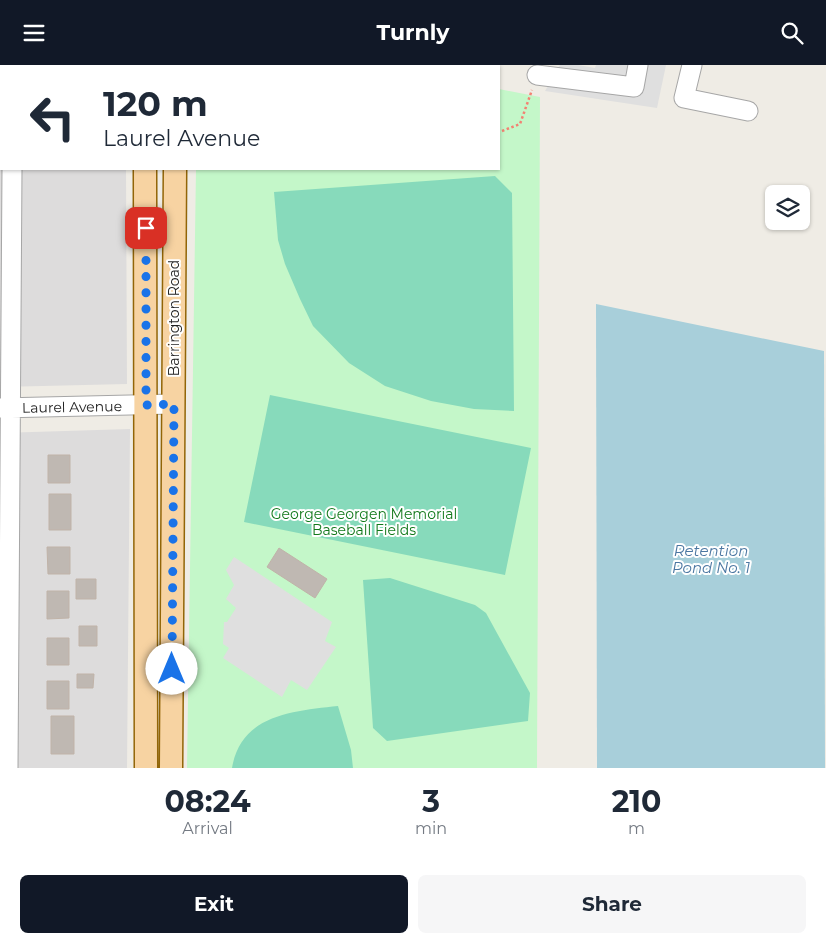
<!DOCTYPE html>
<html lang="en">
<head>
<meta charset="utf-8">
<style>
  body { margin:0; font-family:Montserrat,sans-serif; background:#f6f6f7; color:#1f2937; height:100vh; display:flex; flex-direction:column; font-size:19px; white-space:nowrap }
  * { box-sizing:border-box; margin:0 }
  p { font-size:16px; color:#747a83 }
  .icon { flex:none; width:28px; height:28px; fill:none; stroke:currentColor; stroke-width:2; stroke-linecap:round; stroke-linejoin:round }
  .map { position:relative; height:703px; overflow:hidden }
  .panel { display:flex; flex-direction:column; background:#fff; flex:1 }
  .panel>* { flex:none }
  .guide { position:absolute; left:0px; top:0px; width:500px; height:105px; box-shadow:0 1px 4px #0004; background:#fff; color:#1f2937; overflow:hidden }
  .buttons { position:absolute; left:765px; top:120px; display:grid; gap:10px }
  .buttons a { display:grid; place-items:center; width:45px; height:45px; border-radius:8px; background:#fff; box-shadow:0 1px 4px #0004; font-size:25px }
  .pin { position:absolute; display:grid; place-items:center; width:42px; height:42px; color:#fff; margin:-21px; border-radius:10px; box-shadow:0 2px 8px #0006 }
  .me { position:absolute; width:55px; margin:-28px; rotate:0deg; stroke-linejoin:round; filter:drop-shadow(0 0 4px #0008) }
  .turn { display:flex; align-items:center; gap:18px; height:105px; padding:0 20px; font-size:22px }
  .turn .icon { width:65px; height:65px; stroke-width:2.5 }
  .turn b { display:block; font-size:35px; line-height:42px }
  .eta { display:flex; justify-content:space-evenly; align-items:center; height:85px; text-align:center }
  .eta b { font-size:30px; font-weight:700; line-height:35px }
  .button { display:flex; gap:10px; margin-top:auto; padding:10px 20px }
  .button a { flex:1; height:58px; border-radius:8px; background:#111827; color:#fff; font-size:20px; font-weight:700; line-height:58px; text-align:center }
  .button a+a { background:#f6f6f7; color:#1f2937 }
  header { display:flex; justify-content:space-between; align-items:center; height:65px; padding:0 20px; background:#111827; color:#fff; font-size:22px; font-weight:700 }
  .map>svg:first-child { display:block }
</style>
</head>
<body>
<header><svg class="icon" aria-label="menu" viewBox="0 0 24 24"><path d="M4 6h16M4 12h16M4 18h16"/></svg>Turnly<svg class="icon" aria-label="search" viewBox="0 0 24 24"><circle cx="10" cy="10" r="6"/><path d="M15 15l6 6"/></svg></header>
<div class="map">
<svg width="826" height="703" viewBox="0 0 826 703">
  <rect width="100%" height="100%" fill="#efece5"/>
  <!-- residential -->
  <path fill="#dddcdc" d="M0,32L1,104H126L127,319L0,322Z
    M130,364L127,703H0V368Z"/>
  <!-- commercial -->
  <path fill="#efd7d5" d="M1,0H126L1,1V33Z"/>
  <!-- park -->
  <path fill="#c4f7c9" d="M197,0H381L387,1H197Z
    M499,24L540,32L537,703H187L196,104H499Z"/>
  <!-- pitch -->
  <path fill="#87dabb" d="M495,111L512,128L514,346L474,344L431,336L385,321L349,298L313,261L300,234L285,199L278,175L274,127Z
    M270,330L531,383L505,510L244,457Z
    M390,513L475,540L486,548L530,628L528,656L387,676L373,663L363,515Z
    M338,641L351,685L353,703H232C241,649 294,646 338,641Z"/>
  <!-- parking -->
  <path fill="#dfdfdf" d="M560,0H578L595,3L596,0H666L657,43L545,26Z
    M234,492L332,557L325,576L336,582L307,625L291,615L282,632L223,593L229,583L223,579L224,557H227L236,543L226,534L234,520L226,505Z"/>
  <!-- water -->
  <path fill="#a8cfda" d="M596,239L824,286L825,703H597Z"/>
  <!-- building -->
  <path fill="#bfb8b2" stroke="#c0b3a8" d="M454,0H493L492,1Z
    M48,390H70V418H48Z
    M49,429H71V465H49Z
    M47,482H70V509H48Z
    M279,483L327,514L315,533L267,502Z
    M76,514H96V534H76Z
    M47,526H69V553L47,554Z
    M79,561H97V581H79Z
    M47,573H69V600H47Z
    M77,609H94L93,623H77Z
    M47,616H69V644H47Z
    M51,651H74V689H51Z"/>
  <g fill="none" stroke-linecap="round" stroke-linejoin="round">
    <!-- minor casing -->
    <g stroke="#a6a6a6" stroke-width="21">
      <path id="minor" d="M12,0V1
        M415,0L421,1
        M692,0L684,33L748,46
        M537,10L634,22L638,0
        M0,343L173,339
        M8,703L12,104"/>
    </g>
    <!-- major casing -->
    <g stroke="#926507" stroke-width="25">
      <path id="major" d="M145,0V1
        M175,1V0
        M145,104L146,703
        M171,703L175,104"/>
    </g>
    <!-- path -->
    <path stroke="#f38172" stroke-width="2.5" stroke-dasharray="2.5 2.5" stroke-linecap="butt" d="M502,66L520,59L532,25"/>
    <!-- minor -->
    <use href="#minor" stroke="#fff" stroke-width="19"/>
    <!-- major -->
    <use href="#major" stroke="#f7d3a2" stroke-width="22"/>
  </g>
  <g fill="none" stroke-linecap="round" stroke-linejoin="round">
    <!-- route -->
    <path stroke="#1a73e8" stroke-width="9" stroke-dasharray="0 16.2" d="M146,163V340L174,339L172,604"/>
  </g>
  <g text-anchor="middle" stroke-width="4" stroke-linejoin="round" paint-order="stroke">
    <!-- street labels -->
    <g font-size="14" fill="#1f1f1f" stroke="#fff">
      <text transform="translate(174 253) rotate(-90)" y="5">Barrington Road</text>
      <text transform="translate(72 342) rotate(-1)" y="5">Laurel Avenue</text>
    </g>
    <!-- park labels -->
    <g font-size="14" fill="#11781a" stroke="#fff">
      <text x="364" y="454">George Georgen Memorial<tspan x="364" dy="16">Baseball Fields</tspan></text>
    </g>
    <!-- water labels -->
    <g font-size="15" font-style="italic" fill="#4c77a2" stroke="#fff">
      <text x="711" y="491">Retention<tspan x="711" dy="17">Pond No. 1</tspan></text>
    </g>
  </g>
</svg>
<div class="buttons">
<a><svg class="icon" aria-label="layers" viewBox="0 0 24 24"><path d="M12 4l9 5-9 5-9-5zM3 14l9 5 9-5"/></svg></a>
</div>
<div class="pin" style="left:146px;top:163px;background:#d93025"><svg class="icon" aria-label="arrive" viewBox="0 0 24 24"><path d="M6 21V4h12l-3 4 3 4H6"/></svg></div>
<svg class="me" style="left:172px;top:604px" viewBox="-20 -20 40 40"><circle r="19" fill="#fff"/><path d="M0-13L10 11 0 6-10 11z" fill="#1a73e8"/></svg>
<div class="guide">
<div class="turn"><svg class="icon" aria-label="left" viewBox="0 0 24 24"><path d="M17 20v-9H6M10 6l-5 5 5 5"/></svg><div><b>120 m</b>Laurel Avenue</div></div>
</div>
</div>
<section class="panel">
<div class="eta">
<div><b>08:24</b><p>Arrival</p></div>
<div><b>3</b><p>min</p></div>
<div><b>210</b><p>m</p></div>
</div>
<div class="button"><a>Exit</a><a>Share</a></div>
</section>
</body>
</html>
